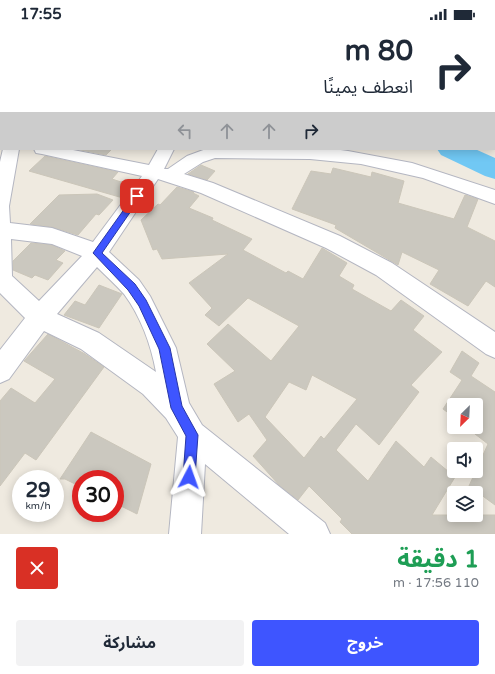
<!DOCTYPE html>
<html lang="ar">
<head>
<meta charset="utf-8">
<style>
  body { margin:0; font-family:"Varela Round","Noto Sans Arabic",sans-serif; background:#f2f2f3; color:#1f2937; direction:rtl; height:100vh; display:flex; flex-direction:column; font-size:15px; white-space:nowrap }
  * { box-sizing:border-box; margin:0 }
  p { font-size:13px; color:#747a83 }
  .icon { flex:none; width:22px; height:22px; fill:none; stroke:currentColor; stroke-width:2; stroke-linecap:round; stroke-linejoin:round }
  .map { position:relative; height:506px; overflow:hidden; direction:ltr }
  .details { display:flex; flex-direction:column; background:#fff; flex:1 }
  .details>* { flex:none }
  .guide { position:absolute; left:0px; top:0px; width:495px; height:122px; box-shadow:0 2px 10px #0003; direction:rtl; background:#fff; color:#1f2937; overflow:hidden }
  .needle { width:26px; rotate:204deg }
  .fabs { position:absolute; left:447px; top:370px; display:grid; gap:8px }
  .fabs a { display:grid; place-items:center; width:36px; height:36px; border-radius:4px; background:#fff; box-shadow:0 2px 10px #0003; font-size:20px }
  .speed { position:absolute; left:12px; top:442px; display:flex; gap:8px; font-size:20px; font-weight:700; text-align:center }
  .speed>* { display:grid; place-content:center; width:52px; height:52px; border-radius:50%; background:#fff; box-shadow:0 2px 10px #0003; line-height:1 }
  .speed small { font-size:10px; font-weight:400 }
  .speed .limit { border:6px solid #d22; background:#fff; color:#111 }
  .pin { position:absolute; display:grid; place-items:center; width:34px; height:34px; color:#fff; margin:-17px; border-radius:8px; box-shadow:0 2px 6px #0006 }
  .me { position:absolute; width:44px; margin:-22px; rotate:4deg; stroke-linejoin:round; filter:drop-shadow(0 0 3px #0008) }
  .turn { display:flex; align-items:center; gap:14px; height:84px; padding:0 16px; font-size:18px }
  .turn .icon { width:52px; height:52px; stroke-width:2.5 }
  .turn b { display:block; font-size:28px; line-height:34px }
  .lanes { display:flex; align-items:center; height:38px; padding:0 16px; background:#0003; justify-content:center; gap:20px; direction:ltr }
  .lanes .off { opacity:.35 }
  .round { display:grid; place-items:center; flex:none; width:42px; height:42px; border-radius:4px; background:#f2f2f3 }
  .summary { display:flex; align-items:center; justify-content:space-between; height:68px; padding:0 16px }
  h1 { font-size:24px; font-weight:700; line-height:30px; color:#1e9e55 }
  .action { display:flex; gap:8px; margin-top:auto; padding:8px 16px }
  .action a { flex:1; height:46px; border-radius:4px; background:#3e55ff; color:#fff; font-size:16px; font-weight:700; line-height:46px; text-align:center }
  .action a+a { background:#f2f2f3; color:#1f2937 }
  .status { display:flex; justify-content:space-between; align-items:center; height:28px; padding:0 20px; background:#fff; direction:ltr }
  .status svg { height:11px; fill:currentColor }
  .map>svg:first-child { display:block }
</style>
</head>
<body>
<div class="status"><b>17:55</b><svg viewBox="0 0 49 12"><path d="M0 12V9h3v3zM5 12V6h3v6zM10 12V3h3v9zM15 12V0h3v12zM26 1h20v11H26zM47 4h2v5h-2z"/></svg></div>
<div class="map">
<svg width="495" height="506" viewBox="0 0 495 506">
  <rect width="100%" height="100%" fill="#efeae0"/>
  <g fill="none" stroke-linecap="round" stroke-linejoin="round">
    <!-- river -->
    <path fill="#71c8f4" fill-rule="evenodd" d="M0,0H13V1H1V6Z
      M437,121H475L495,130V151L485,148L441,127Z"/>
  </g>
  <!-- building -->
  <path fill="#cbc8bf" stroke="#cbc6b9" fill-rule="evenodd" d="M76,121H112L106,127Z
    M45,128L118,144L112,151L133,158L123,170L29,143Z
    M201,137L215,143L207,152L188,146Z
    M333,140L371,149L372,144L404,153L398,175L454,191L465,167L478,171L467,199L495,213V259L486,253L468,278L430,256L439,242L402,224L398,237L335,200L336,197L292,181L311,143L331,146Z
    M177,159L194,164L193,165L199,168L189,180L213,190L212,192L252,211L243,222L286,245L288,243L303,251L322,220L347,235L339,248L354,257L352,261L391,283L401,272L424,288L413,302L442,324L411,357L419,364L379,417L356,396L336,422L368,453L396,413L424,439L431,429L455,449L432,487H495V506H352L340,494L342,491L309,458L298,472L279,457L262,438L253,428L267,412L249,386L238,394L214,356L235,343L207,316L228,296L271,333L299,298L248,270L219,298L205,287L212,280L189,255L228,226L162,231L157,221L153,222L141,192L158,176L160,177ZM312,347L357,371L324,411L321,408L304,430L265,389L289,354L306,362Z
    M97,166L113,172L99,187L96,186L78,207L52,199L30,196L59,167Z
    M31,215L52,217L65,223L56,232L63,235L48,252L35,247L32,250L13,242V233Z
    M99,257L122,266L99,300L64,287L75,273L85,277Z
    M48,306L85,326L104,339L36,432L25,425L0,458V373L11,360L35,375L55,351L24,333Z
    M462,323L479,335L471,348L495,364V477L469,458L488,416L466,399H476V377H454V389L443,381L462,352L450,344Z
    M91,404L151,436L137,486L115,475V451H81V459L65,451H60Z"/>
  <g fill="none" stroke-linecap="round" stroke-linejoin="round">
    <!-- minor casing -->
    <g stroke="#b4b6c1" stroke-width="2">
      <path id="minor" d="M8,0H20L21,1H9Z
        M252,0H265L266,1H253Z
        M314,0H328L329,1H315Z
        M446,0H460L461,1H447Z
        M494,11H495V19H494Z
        M494,28H495L494,37Z
        M0,60H1V68H0Z
        M494,72H495V80H494Z
        M3,121H19L9,178L10,195L52,200L93,214L142,148L42,126L36,125L34,121H68L149,137L158,121H174L164,141H168L187,128L206,121H333L348,123L412,135L495,162V176L423,150L361,136L310,131L215,130L203,134L184,146L213,155L340,208L392,235L495,304V330L486,326L376,247L326,220L201,165L158,151L109,224L139,252L150,268L176,320L189,375L202,397L325,495L330,506H289L205,436L201,506H169L178,409L166,390L143,366L81,321L44,303L9,351L0,355V322L25,290L0,265V134ZM11,211L52,216L82,228L39,273L12,248ZM97,239C106,248 116,257 124,266C141,289 151,317 156,344L99,305L57,286Z"/>
    </g>
    <!-- minor -->
    <use href="#minor" fill="#fff" fill-rule="evenodd"/>
  </g>
  <!-- route -->
  <path fill="#3e55ff" stroke="#2837a6" d="M137,165L141,168L140,170L102,225L135,256L146,272L170,320L182,378L198,407L195,449L193,454L189,455L184,454L183,449L186,408L171,380L159,321L139,278L128,262L93,225L135,166Z"/>
</svg>
<div class="fabs">
<a><svg class="needle" viewBox="-14 -14 28 28"><path d="M0-13l5 13h-10z" fill="#e53935"/><path d="M0 13l5-13h-10z" fill="#747a83"/></svg></a>
<a><svg class="icon" aria-label="sound" viewBox="0 0 24 24"><path d="M4 9h4l5-4v14l-5-4H4zM17 9q2 3 0 6"/></svg></a>
<a><svg class="icon" aria-label="layers" viewBox="0 0 24 24"><path d="M12 4l9 5-9 5-9-5zM3 14l9 5 9-5"/></svg></a>
</div>
<div class="speed"><div>29<small>km/h</small></div><div class="limit">30</div></div>
<div class="pin" style="left:137px;top:168px;background:#d93025"><svg class="icon" aria-label="arrive" viewBox="0 0 24 24"><path d="M6 21V4h12l-3 4 3 4H6"/></svg></div>
<svg class="me" style="left:189px;top:449px" viewBox="-20 -20 40 40"><path d="M0-17L14 15 0 8-14 15z" fill="#3e55ff" stroke="#fff" stroke-width="4"/></svg>
<div class="guide">
<div class="turn"><svg class="icon" aria-label="right" viewBox="0 0 24 24"><path d="M7 20v-9h11M14 6l5 5-5 5"/></svg><div><b>80 m</b>انعطف يمينًا</div></div>
<div class="lanes"><svg class="icon off" aria-label="left" viewBox="0 0 24 24"><path d="M17 20v-9H6M10 6l-5 5 5 5"/></svg><svg class="icon off" aria-label="ahead" viewBox="0 0 24 24"><path d="M12 20V5M6 11l6-6 6 6"/></svg><svg class="icon off" aria-label="ahead" viewBox="0 0 24 24"><path d="M12 20V5M6 11l6-6 6 6"/></svg><svg class="icon" aria-label="right" viewBox="0 0 24 24"><path d="M7 20v-9h11M14 6l5 5-5 5"/></svg></div>
</div>
</div>
<section class="details">
<div class="summary"><div><h1>1 دقيقة</h1><p>110 m · 17:56</p></div><a class="round" style="background:#d93025;color:#fff"><svg class="icon" aria-label="close" viewBox="0 0 24 24"><path d="M6 6l12 12M18 6L6 18"/></svg></a></div>
<div class="action"><a>خروج</a><a>مشاركة</a></div>
</section>
</body>
</html>
